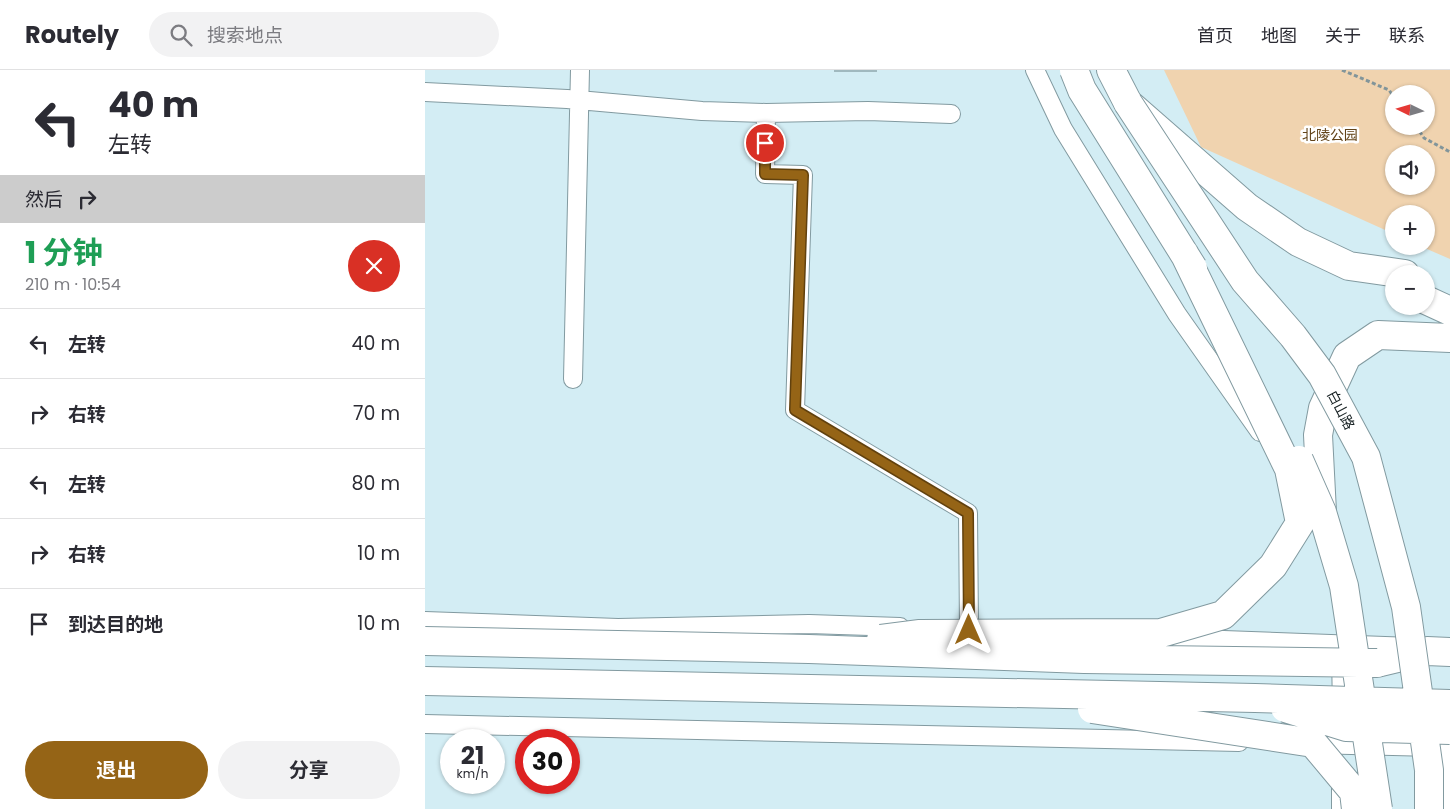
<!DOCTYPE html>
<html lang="zh">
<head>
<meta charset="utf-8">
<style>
  body { margin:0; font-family:Poppins,"Noto Sans SC",sans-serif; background:#f2f2f3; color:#2b2b33; height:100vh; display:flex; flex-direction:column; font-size:19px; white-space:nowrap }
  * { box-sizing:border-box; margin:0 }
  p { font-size:16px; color:#7c7c81 }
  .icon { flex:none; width:28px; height:28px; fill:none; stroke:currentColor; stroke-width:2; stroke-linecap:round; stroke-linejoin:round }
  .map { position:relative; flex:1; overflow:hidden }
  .panel { display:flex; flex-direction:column; background:#fff; width:425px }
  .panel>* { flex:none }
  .guide { background:#fff; color:#2b2b33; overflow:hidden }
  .needle { width:32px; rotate:275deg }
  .fabs { position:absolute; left:960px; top:15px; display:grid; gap:10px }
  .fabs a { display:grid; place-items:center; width:50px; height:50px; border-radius:50%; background:#fff; box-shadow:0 1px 4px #0004; font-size:25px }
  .speed { position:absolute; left:15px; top:659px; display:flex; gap:10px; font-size:25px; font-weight:700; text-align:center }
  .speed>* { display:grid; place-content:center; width:65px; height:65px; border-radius:50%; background:#fff; box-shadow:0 1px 4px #0004; line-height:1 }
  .speed small { font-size:12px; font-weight:400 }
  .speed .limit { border:8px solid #d22; background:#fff; color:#111 }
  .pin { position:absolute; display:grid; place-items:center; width:42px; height:42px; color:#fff; margin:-21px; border:2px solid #fff; border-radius:50%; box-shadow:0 1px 5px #0007 }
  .me { position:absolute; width:55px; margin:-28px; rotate:0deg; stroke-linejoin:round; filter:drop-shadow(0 0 4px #0008) }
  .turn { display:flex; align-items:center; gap:18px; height:105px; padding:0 25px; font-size:22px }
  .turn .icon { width:65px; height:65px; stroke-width:2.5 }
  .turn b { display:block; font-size:35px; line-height:42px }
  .then { display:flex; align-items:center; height:48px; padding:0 25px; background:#0003; gap:10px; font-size:19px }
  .round { display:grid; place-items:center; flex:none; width:52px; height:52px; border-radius:26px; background:#f2f2f3 }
  .head { display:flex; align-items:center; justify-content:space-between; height:85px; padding:0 25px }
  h1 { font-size:30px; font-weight:700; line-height:38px; color:#1e9e55 }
  .button { display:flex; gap:10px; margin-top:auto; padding:10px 25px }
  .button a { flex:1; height:58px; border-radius:30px; background:#956416; color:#fff; font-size:20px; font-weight:700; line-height:58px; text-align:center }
  .button a+a { background:#f2f2f3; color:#2b2b33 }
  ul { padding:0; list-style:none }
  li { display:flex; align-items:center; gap:15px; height:70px; padding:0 25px; border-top:1px solid #e1e1e2 }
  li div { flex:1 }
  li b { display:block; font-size:19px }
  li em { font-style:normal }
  header { display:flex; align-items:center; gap:30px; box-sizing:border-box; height:70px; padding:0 25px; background:#fff; border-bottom:1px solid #e1e1e2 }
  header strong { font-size:24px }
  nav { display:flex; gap:28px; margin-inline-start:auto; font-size:18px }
  .search { width:350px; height:45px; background:#f2f2f3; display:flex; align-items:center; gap:12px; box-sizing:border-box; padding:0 18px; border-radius:28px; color:#7c7c81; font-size:19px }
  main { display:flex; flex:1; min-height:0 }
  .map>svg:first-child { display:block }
</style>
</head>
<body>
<header>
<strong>Routely</strong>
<div class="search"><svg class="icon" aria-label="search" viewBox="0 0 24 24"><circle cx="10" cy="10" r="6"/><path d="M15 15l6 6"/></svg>搜索地点</div>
<nav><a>首页</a><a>地图</a><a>关于</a><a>联系</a></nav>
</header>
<main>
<section class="panel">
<div class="guide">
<div class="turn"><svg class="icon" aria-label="left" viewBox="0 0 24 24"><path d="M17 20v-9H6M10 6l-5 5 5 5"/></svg><div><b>40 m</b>左转</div></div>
<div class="then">然后<svg class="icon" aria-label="right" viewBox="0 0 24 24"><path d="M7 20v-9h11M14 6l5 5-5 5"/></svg></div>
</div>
<div class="head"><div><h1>1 分钟</h1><p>210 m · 10:54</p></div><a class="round" style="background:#d93025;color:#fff"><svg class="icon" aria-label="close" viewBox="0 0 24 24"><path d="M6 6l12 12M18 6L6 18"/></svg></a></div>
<ul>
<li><svg class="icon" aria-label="left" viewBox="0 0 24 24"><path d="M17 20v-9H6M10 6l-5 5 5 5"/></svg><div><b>左转</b></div><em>40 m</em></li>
<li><svg class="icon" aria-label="right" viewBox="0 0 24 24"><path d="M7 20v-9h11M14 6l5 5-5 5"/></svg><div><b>右转</b></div><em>70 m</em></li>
<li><svg class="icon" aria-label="left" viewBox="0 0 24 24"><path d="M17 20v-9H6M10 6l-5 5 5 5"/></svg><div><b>左转</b></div><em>80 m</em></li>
<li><svg class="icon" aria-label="right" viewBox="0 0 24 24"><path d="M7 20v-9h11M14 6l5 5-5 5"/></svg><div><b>右转</b></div><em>10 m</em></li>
<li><svg class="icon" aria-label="arrive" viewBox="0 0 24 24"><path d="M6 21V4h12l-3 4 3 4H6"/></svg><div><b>到达目的地</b></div><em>10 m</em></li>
</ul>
<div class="button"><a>退出</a><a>分享</a></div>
</section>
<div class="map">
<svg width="1025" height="739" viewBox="0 0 1025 739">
  <rect width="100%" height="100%" fill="#d3edf4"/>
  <!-- green -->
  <path fill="#f0d3af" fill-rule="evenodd" d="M739,0H1025V189L995,176H1001V144H969V164L776,77ZM969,24H1001V56H969ZM969,84H1001V116H969Z"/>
  <!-- building -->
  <path fill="#a0b9bf" d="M409,0H452V2H409Z"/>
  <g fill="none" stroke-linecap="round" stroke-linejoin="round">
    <!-- minor casing -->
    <g stroke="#829aa0" stroke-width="20">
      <path id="minor" d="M610,0L638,59L752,244L835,362
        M0,22L142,29L277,41L341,43L443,41L526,44
        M341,43L340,104L378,105L370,340L543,443L544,560
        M148,309L155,0
        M0,551L193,558L384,554L475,557
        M743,568L987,577
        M916,582L917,641
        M0,654L814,672
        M885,674L1009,677
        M916,739V704"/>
    </g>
    <!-- trunk casing -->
    <g stroke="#829aa0" stroke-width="30">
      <path id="trunk" d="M686,0L703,33L822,137L873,172L924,196L980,204
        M1001,230L1025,241
        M897,442L893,365L898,338L922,286L953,265L1025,268
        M952,593L1002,581L1025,582
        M1019,739L1025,678"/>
    </g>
    <!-- path -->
    <path stroke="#82959a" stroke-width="3" stroke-dasharray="4 2.5" stroke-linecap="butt" d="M917,0L964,20L969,27
      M991,56L999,68L1025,82"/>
    <!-- minor -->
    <use href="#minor" stroke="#fff" stroke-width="18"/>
    <!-- trunk -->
    <use href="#trunk" stroke="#fff" stroke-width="28"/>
    <!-- trunk-bridge casing -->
    <g stroke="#829aa0" stroke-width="30" stroke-linecap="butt">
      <path id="trunk-bridge" d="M649,0L657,20L768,198
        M703,33L820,211L868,266L897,305L941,387L981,537L1004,700V739
        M874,390L897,442L919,516L953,739
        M456,569L495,564L736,563L798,545L848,496L875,453L864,399L759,183
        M0,571L384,579L659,589L952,593
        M0,611L830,628L1025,634
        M860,638L921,657L1025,660
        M667,639L888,673L929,722L931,739"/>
    </g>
    <!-- trunk-bridge -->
    <use href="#trunk-bridge" stroke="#fff" stroke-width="28"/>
  </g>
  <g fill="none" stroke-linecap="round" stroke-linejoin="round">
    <!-- route casing -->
    <g stroke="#61410e" stroke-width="12">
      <path id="route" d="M340,73V104L378,105L370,340L543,443L544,560"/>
    </g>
    <!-- route -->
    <use href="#route" stroke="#956416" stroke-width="9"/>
  </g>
  <g text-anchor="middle" stroke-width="5" stroke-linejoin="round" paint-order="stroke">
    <!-- park labels -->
    <g font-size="14" fill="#634419" stroke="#fff">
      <text x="905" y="70">北陵公园</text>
    </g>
    <!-- street labels -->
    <g font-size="14" fill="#151f21" stroke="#fff">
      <text transform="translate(916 340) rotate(62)" y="5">白山路</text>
    </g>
  </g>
</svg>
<div class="fabs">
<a><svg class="needle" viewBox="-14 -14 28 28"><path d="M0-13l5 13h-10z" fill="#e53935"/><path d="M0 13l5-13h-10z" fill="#7c7c81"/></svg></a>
<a><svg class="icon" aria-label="sound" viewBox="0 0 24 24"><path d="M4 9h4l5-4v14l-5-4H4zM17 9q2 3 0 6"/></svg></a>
<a>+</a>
<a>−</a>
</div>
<div class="speed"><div>21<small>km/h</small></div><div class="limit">30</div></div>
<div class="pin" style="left:340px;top:73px;background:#d93025"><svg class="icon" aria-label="arrive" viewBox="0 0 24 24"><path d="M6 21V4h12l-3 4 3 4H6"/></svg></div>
<svg class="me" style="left:544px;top:560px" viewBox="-20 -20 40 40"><path d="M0-17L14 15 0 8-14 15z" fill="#956416" stroke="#fff" stroke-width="4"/></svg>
</div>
</main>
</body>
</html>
